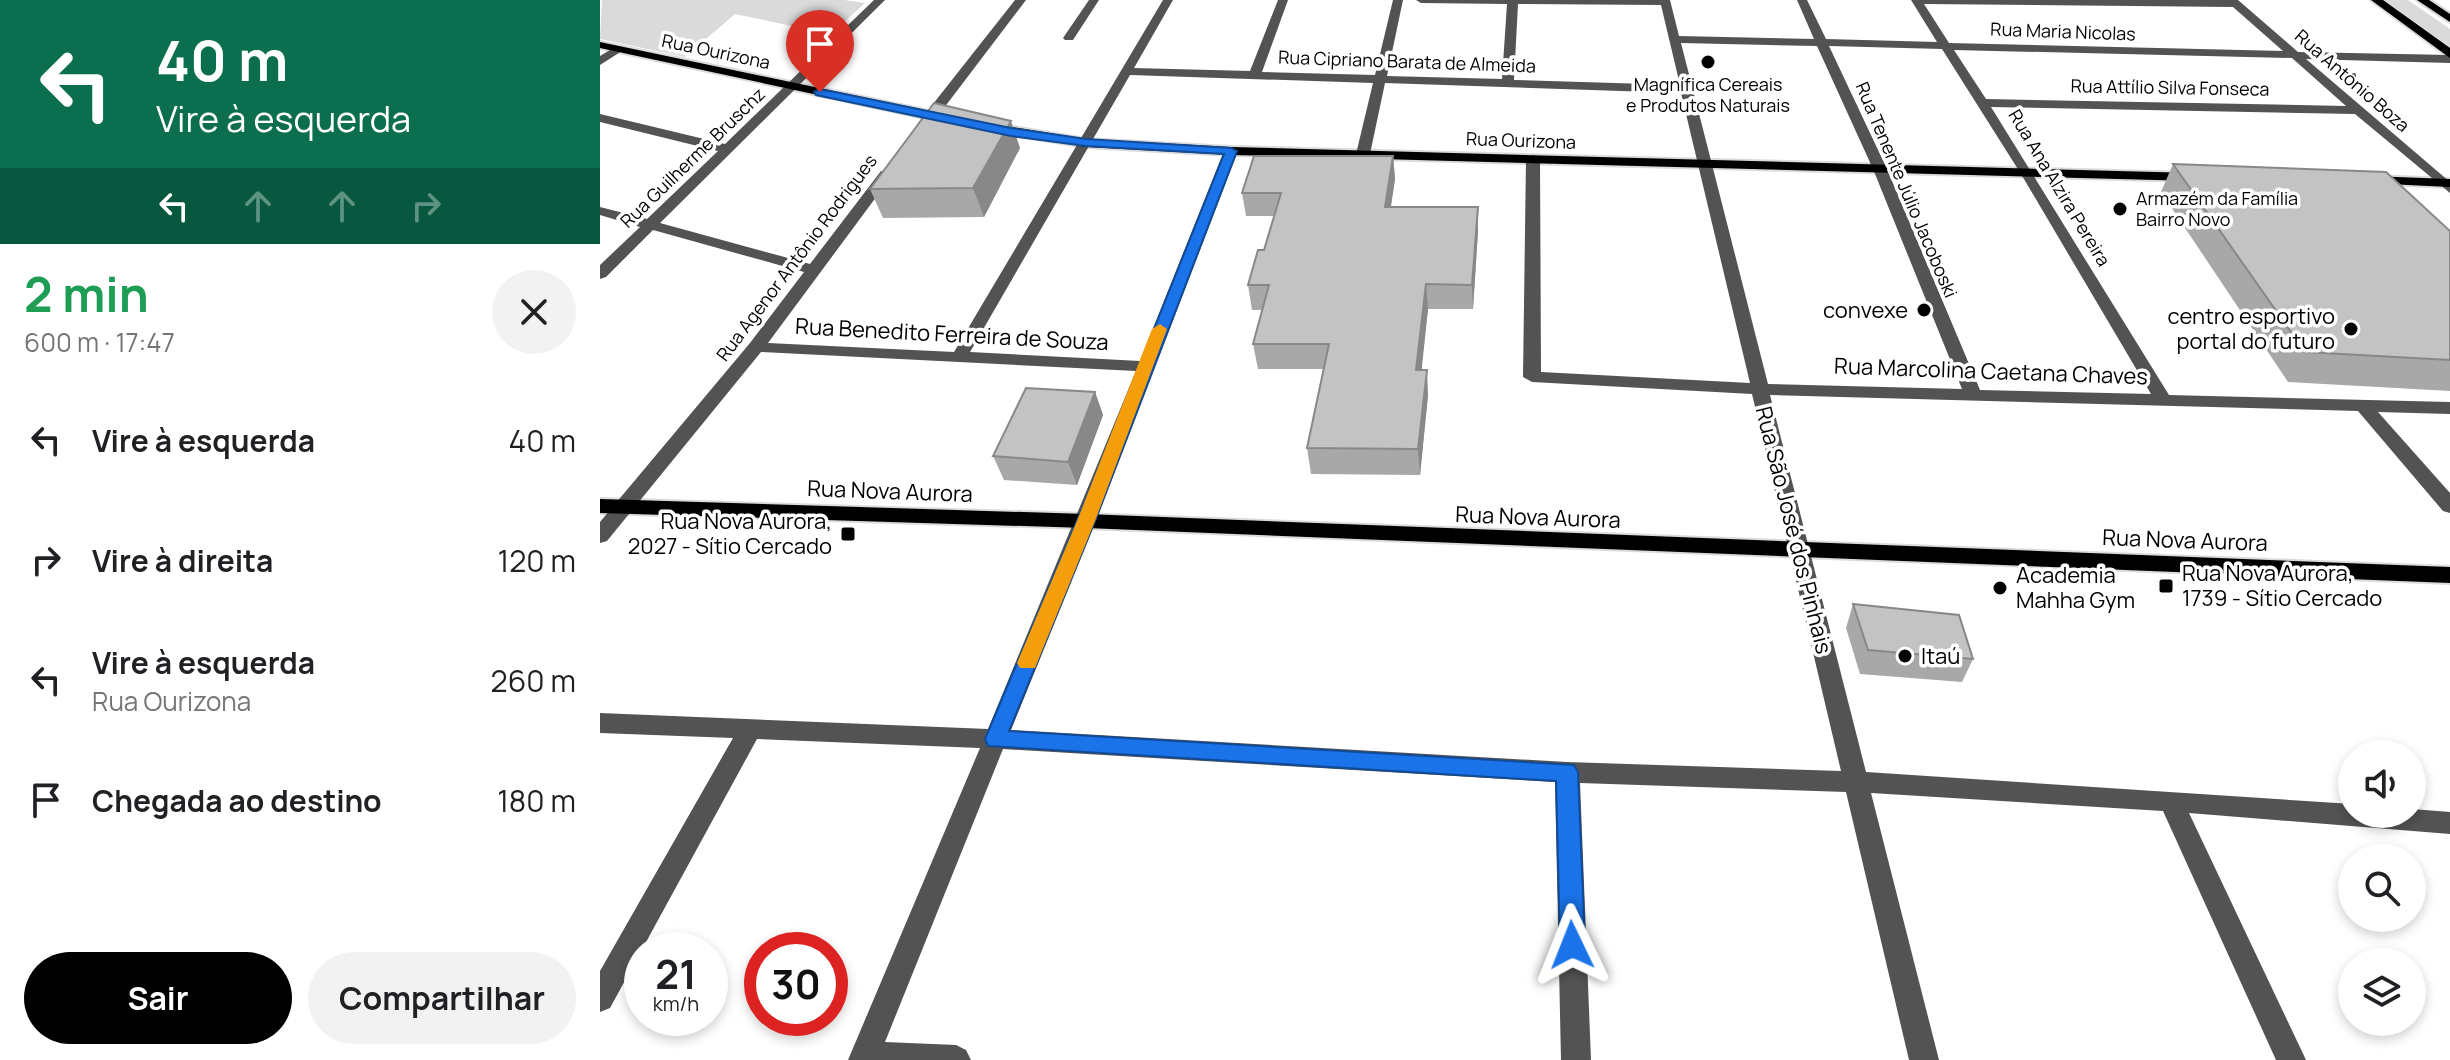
<!DOCTYPE html>
<html lang="pt">
<head>
<meta charset="utf-8">
<style>
  body { margin:0; font-family:Manrope,sans-serif; background:#f2f2f2; color:#202124; height:100vh; display:flex; flex-direction:column; font-size:30px; white-space:nowrap }
  * { box-sizing:border-box; margin:0 }
  p { font-size:26px; color:#757577 }
  .icon { flex:none; width:44px; height:44px; fill:none; stroke:currentColor; stroke-width:2; stroke-linecap:round; stroke-linejoin:round }
  .map { position:relative; flex:1; overflow:hidden }
  .side { display:flex; flex-direction:column; background:#fff; width:600px }
  .side>* { flex:none }
  .guide { background:#0b6e4f; color:#fff; overflow:hidden }
  .tools { position:absolute; left:1738px; top:740px; display:grid; gap:16px }
  .tools a { display:grid; place-items:center; width:88px; height:88px; border-radius:50%; background:#fff; box-shadow:0 4px 12px #0003; font-size:40px }
  .speed { position:absolute; left:24px; top:932px; display:flex; gap:16px; font-size:40px; font-weight:700; text-align:center }
  .speed>* { display:grid; place-content:center; width:104px; height:104px; border-radius:50%; background:#fff; box-shadow:0 4px 12px #0003; line-height:1 }
  .speed small { font-size:20px; font-weight:400 }
  .speed .limit { border:12px solid #d22; background:#fff; color:#111 }
  .pin { position:absolute; display:grid; place-items:center; width:68px; height:68px; color:#fff; margin:-82px -34px; border-radius:50% 50% 50% 0; rotate:-45deg; box-shadow:0 0 8px #0007 }
  .pin .icon { rotate:45deg }
  .me { position:absolute; width:88px; margin:-44px; rotate:358deg; stroke-linejoin:round; filter:drop-shadow(0 0 6px #0008) }
  .turn { display:flex; align-items:center; gap:28px; height:168px; padding:0 24px; font-size:36px }
  .turn .icon { width:104px; height:104px; stroke-width:2.5 }
  .turn b { display:block; font-size:56px; line-height:68px }
  .lanes { display:flex; align-items:center; height:76px; padding:0 24px; background:#0003; justify-content:center; gap:40px; direction:ltr }
  .lanes .off { opacity:.35 }
  .round { display:grid; place-items:center; flex:none; width:84px; height:84px; border-radius:42px; background:#f2f2f2 }
  .head { display:flex; align-items:center; justify-content:space-between; height:136px; padding:0 24px }
  h1 { font-size:48px; font-weight:700; line-height:60px; color:#1e9e55 }
  .action { display:flex; gap:16px; margin-top:auto; padding:16px 24px }
  .action a { flex:1; height:92px; border-radius:48px; background:#000; color:#fff; font-size:32px; font-weight:700; line-height:92px; text-align:center }
  .action a+a { background:#f2f2f2; color:#202124 }
  ul { padding:0; list-style:none }
  li { display:flex; align-items:center; gap:24px; height:120px; padding:0 24px }
  li div { flex:1 }
  li b { display:block; font-size:30px }
  li em { font-style:normal }
  main { display:flex; flex:1; min-height:0 }
  .map>svg:first-child { display:block }
</style>
</head>
<body>
<main>
<section class="side">
<div class="guide">
<div class="turn"><svg class="icon" aria-label="left" viewBox="0 0 24 24"><path d="M17 20v-9H6M10 6l-5 5 5 5"/></svg><div><b>40 m</b>Vire à esquerda</div></div>
<div class="lanes"><svg class="icon" aria-label="left" viewBox="0 0 24 24"><path d="M17 20v-9H6M10 6l-5 5 5 5"/></svg><svg class="icon off" aria-label="ahead" viewBox="0 0 24 24"><path d="M12 20V5M6 11l6-6 6 6"/></svg><svg class="icon off" aria-label="ahead" viewBox="0 0 24 24"><path d="M12 20V5M6 11l6-6 6 6"/></svg><svg class="icon off" aria-label="right" viewBox="0 0 24 24"><path d="M7 20v-9h11M14 6l5 5-5 5"/></svg></div>
</div>
<div class="head"><div><h1>2 min</h1><p>600 m · 17:47</p></div><a class="round"><svg class="icon" aria-label="close" viewBox="0 0 24 24"><path d="M6 6l12 12M18 6L6 18"/></svg></a></div>
<ul>
<li><svg class="icon" aria-label="left" viewBox="0 0 24 24"><path d="M17 20v-9H6M10 6l-5 5 5 5"/></svg><div><b>Vire à esquerda</b></div><em>40 m</em></li>
<li><svg class="icon" aria-label="right" viewBox="0 0 24 24"><path d="M7 20v-9h11M14 6l5 5-5 5"/></svg><div><b>Vire à direita</b></div><em>120 m</em></li>
<li><svg class="icon" aria-label="left" viewBox="0 0 24 24"><path d="M17 20v-9H6M10 6l-5 5 5 5"/></svg><div><b>Vire à esquerda</b><p>Rua Ourizona</p></div><em>260 m</em></li>
<li><svg class="icon" aria-label="arrive" viewBox="0 0 24 24"><path d="M6 21V4h12l-3 4 3 4H6"/></svg><div><b>Chegada ao destino</b></div><em>180 m</em></li>
</ul>
<div class="action"><a>Sair</a><a>Compartilhar</a></div>
</section>
<div class="map">
<svg width="1850" height="1060" viewBox="0 0 1850 1060">
  <rect width="100%" height="100%" fill="#fff"/>
  <!-- green -->
  <path fill="#dadada" d="M2,0H245L265,3L231,34L135,14L85,57L0,39Z
    M1782,0H1808L1850,29V48Z"/>
  <g fill="none" stroke-linecap="round" stroke-linejoin="round">
    <!-- major casing -->
    <g stroke="#dbdbdb" stroke-width="4">
      <path id="major" d="M1771,0H1783L1850,48V58Z
        M1817,0H1829L1850,14V22Z
        M0,42L353,116L359,120L353,124L0,48Z
        M388,123L486,139L631,147L1594,173L1601,177L1594,181L631,155L486,147L383,130L381,127Z
        M1770,176L1850,179V187L1765,183V177Z
        M0,499L486,514L1850,567V583L486,528L0,513Z"/>
    </g>
    <!-- minor -->
    <path fill="#535353" fill-rule="evenodd" d="M274,0H285L60,223L210,264L281,171H291V177L168,343L354,352L563,0H573L534,68L650,71L678,0H688L662,72L775,75L793,0H803L787,76L902,79L907,4L821,3L816,0H1070L1079,36L1214,39L1197,0H1207L1226,39L1337,42L1311,0H1638L1698,52L1850,55V63L1706,59L1850,182V193L1755,114L1391,107L1569,395L1850,402V414L1778,412L1850,493V513L1843,511L1758,411L1170,395L1266,772L1752,804V814H1812V809L1850,812V834L1589,813L1706,1060H1676L1563,811L1271,793L1339,1060H1309L1246,792L980,783L991,1060H961L955,782L403,749L285,1042L356,1045L366,1050L371,1060H248L380,748L157,739L10,1008L0,1012V971L133,738L0,733V713L388,729L536,371L161,352L7,541L0,543V522L150,343L204,272L53,230L6,277L0,279V265L40,227L0,215V207L47,219L118,151L0,122V114L125,144ZM918,4L1061,5L1080,85L914,80ZM1324,4L1633,7L1683,51L1349,43ZM1081,43L1217,46L1273,169L1362,389L1168,384ZM1229,46L1342,49L1421,174L1551,394L1380,390L1287,169ZM1354,50L1692,58L1746,106L1386,99ZM530,75L773,83L756,154L763,158L770,154L785,83L1081,93L1150,383L941,372L940,159L933,155L926,159L923,377L932,382L1152,394L1241,771L967,762L411,730L496,521L638,151L631,147L624,151L540,361L370,352Z
      M415,0H426L328,129H318V123Z
      M489,0H499L473,40H465L463,38Z
      M15,47L25,49L0,65V56Z"/>
    <!-- major -->
    <use href="#major" fill="#000" fill-rule="evenodd"/>
  </g>
  <!-- wall -->
  <path fill="#a8a8a8" d="M420,148L384,217L283,218L270,189Z
    M793,156L795,179L791,207L878,231L873,309H828L821,370L828,395L820,475L711,474L707,448L724,369H658L653,344L662,310H652L648,285L664,250L674,216H646L642,193Z
    M1573,164L1850,231V391L1688,382L1561,192Z
    M495,392L503,415L477,485L404,480L393,456Z
    M1253,604L1373,659L1362,682L1260,674L1246,628Z"/>
  <!-- shaded-wall -->
  <path fill="#888" d="M411,121L420,148L384,217L373,188Z
    M793,156L795,179L787,230L785,207Z
    M878,207V231L873,309L872,285Z
    M826,284L828,309L819,395L816,370Z
    M827,370L828,395L820,475L818,449Z
    M495,392L503,415L477,485L468,462Z"/>
  <!-- building -->
  <path fill="#c3c3c3" stroke="#888" stroke-width="2" d="M334,103L411,121L373,188L270,189Z
    M654,156H793L785,207H878L872,285L826,284L816,370H827L818,449L707,448L729,344H653L669,285H648L658,250H664L681,193H642Z
    M1573,164L1786,172L1850,231V360L1705,352Z
    M426,388L495,392L468,462L393,456Z
    M1253,604L1359,615L1373,659L1268,650Z"/>
  <!-- route -->
  <path fill="#1a73e8" stroke="#114b97" stroke-width="2" d="M220,89L411,128L486,139L631,148L637,151L495,521L409,731L974,765L978,772L985,945L981,953L972,957L964,953L960,945L956,781L388,746L385,739L477,521L624,154L486,146L411,136L216,95L214,92Z"/>
  <!-- slow -->
  <path fill="#f59e0b" d="M560,324L567,329L495,521L437,663L435,668H420L417,663L477,521L552,329Z"/>
  <!-- markers -->
  <g fill="#000" stroke="#fff" stroke-width="3">
    <circle cx="1108" cy="62" r="8"/>
    <circle cx="1520" cy="209" r="8"/>
    <circle cx="1324" cy="310" r="8"/>
    <circle cx="1751" cy="329" r="8"/>
    <rect x="240" y="526" width="16" height="16" rx="4"/>
    <rect x="1558" y="578" width="16" height="16" rx="4"/>
    <circle cx="1400" cy="588" r="8"/>
    <circle cx="1305" cy="656" r="8"/>
  </g>
  <g text-anchor="middle" stroke-width="7" stroke-linejoin="round" paint-order="stroke">
    <!-- far-street labels -->
    <g font-size="18" fill="#000" stroke="#fff">
      <text transform="translate(1463 32) rotate(2)" y="6">Rua Maria Nicolas</text>
      <text transform="translate(116 52) rotate(12)" y="6">Rua Ourizona</text>
      <text transform="translate(807 62) rotate(2)" y="6">Rua Cipriano Barata de Almeida</text>
      <text transform="translate(1752 81) rotate(41)" y="6">Rua Antônio Boza</text>
      <text transform="translate(1570 88) rotate(1)" y="6">Rua Attílio Silva Fonseca</text>
      <text transform="translate(921 141) rotate(2)" y="6">Rua Ourizona</text>
      <text transform="translate(93 158) rotate(-44)" y="6">Rua Guilherme Bruschz</text>
      <text transform="translate(1459 188) rotate(59)" y="6">Rua Ana Alzira Pereira</text>
      <text transform="translate(1306 190) rotate(67)" y="6">Rua Tenente Júlio Jacoboski</text>
      <text transform="translate(197 258) rotate(-53)" y="6">Rua Agenor Antônio Rodrigues</text>
    </g>
    <!-- far-poi labels -->
    <g font-size="18" fill="#000" stroke="#fff">
      <text x="1108" y="91">Magnífica Cereais<tspan x="1108" dy="21">e Produtos Naturais</tspan></text>
      <text x="1536" y="205" text-anchor="start">Armazém da Família<tspan x="1536" dy="21">Bairro Novo</tspan></text>
    </g>
    <!-- poi labels -->
    <g font-size="22" fill="#000" stroke="#fff" text-anchor="end">
      <text x="1308" y="318">convexe</text>
      <text x="1735" y="324">centro esportivo<tspan x="1735" dy="25">portal do futuro</tspan></text>
      <text x="232" y="529">Rua Nova Aurora,<tspan x="232" dy="25">2027 - Sítio Cercado</tspan></text>
      <text x="1582" y="581" text-anchor="start">Rua Nova Aurora,<tspan x="1582" dy="25">1739 - Sítio Cercado</tspan></text>
      <text x="1416" y="583" text-anchor="start">Academia<tspan x="1416" dy="25">Mahha Gym</tspan></text>
      <text x="1321" y="664" text-anchor="start">Itaú</text>
    </g>
    <!-- street labels -->
    <g font-size="22" fill="#000" stroke="#fff">
      <text transform="translate(352 334) rotate(3)" y="8">Rua Benedito Ferreira de Souza</text>
      <text transform="translate(1391 371) rotate(2)" y="8">Rua Marcolina Caetana Chaves</text>
      <text transform="translate(290 491) rotate(2)" y="8">Rua Nova Aurora</text>
      <text transform="translate(938 517) rotate(2)" y="8">Rua Nova Aurora</text>
      <text transform="translate(1194 530) rotate(76)" y="8">Rua São José dos Pinhais</text>
      <text transform="translate(1585 540) rotate(2)" y="8">Rua Nova Aurora</text>
    </g>
  </g>
</svg>
<div class="tools">
<a><svg class="icon" aria-label="sound" viewBox="0 0 24 24"><path d="M4 9h4l5-4v14l-5-4H4zM17 9q2 3 0 6"/></svg></a>
<a><svg class="icon" aria-label="search" viewBox="0 0 24 24"><circle cx="10" cy="10" r="6"/><path d="M15 15l6 6"/></svg></a>
<a><svg class="icon" aria-label="layers" viewBox="0 0 24 24"><path d="M12 4l9 5-9 5-9-5zM3 14l9 5 9-5"/></svg></a>
</div>
<div class="speed"><div>21<small>km/h</small></div><div class="limit">30</div></div>
<div class="pin" style="left:220px;top:92px;background:#d93025"><svg class="icon" aria-label="arrive" viewBox="0 0 24 24"><path d="M6 21V4h12l-3 4 3 4H6"/></svg></div>
<svg class="me" style="left:972px;top:945px" viewBox="-20 -20 40 40"><path d="M0-17L14 15 0 8-14 15z" fill="#1a73e8" stroke="#fff" stroke-width="4"/></svg>
</div>
</main>
</body>
</html>
